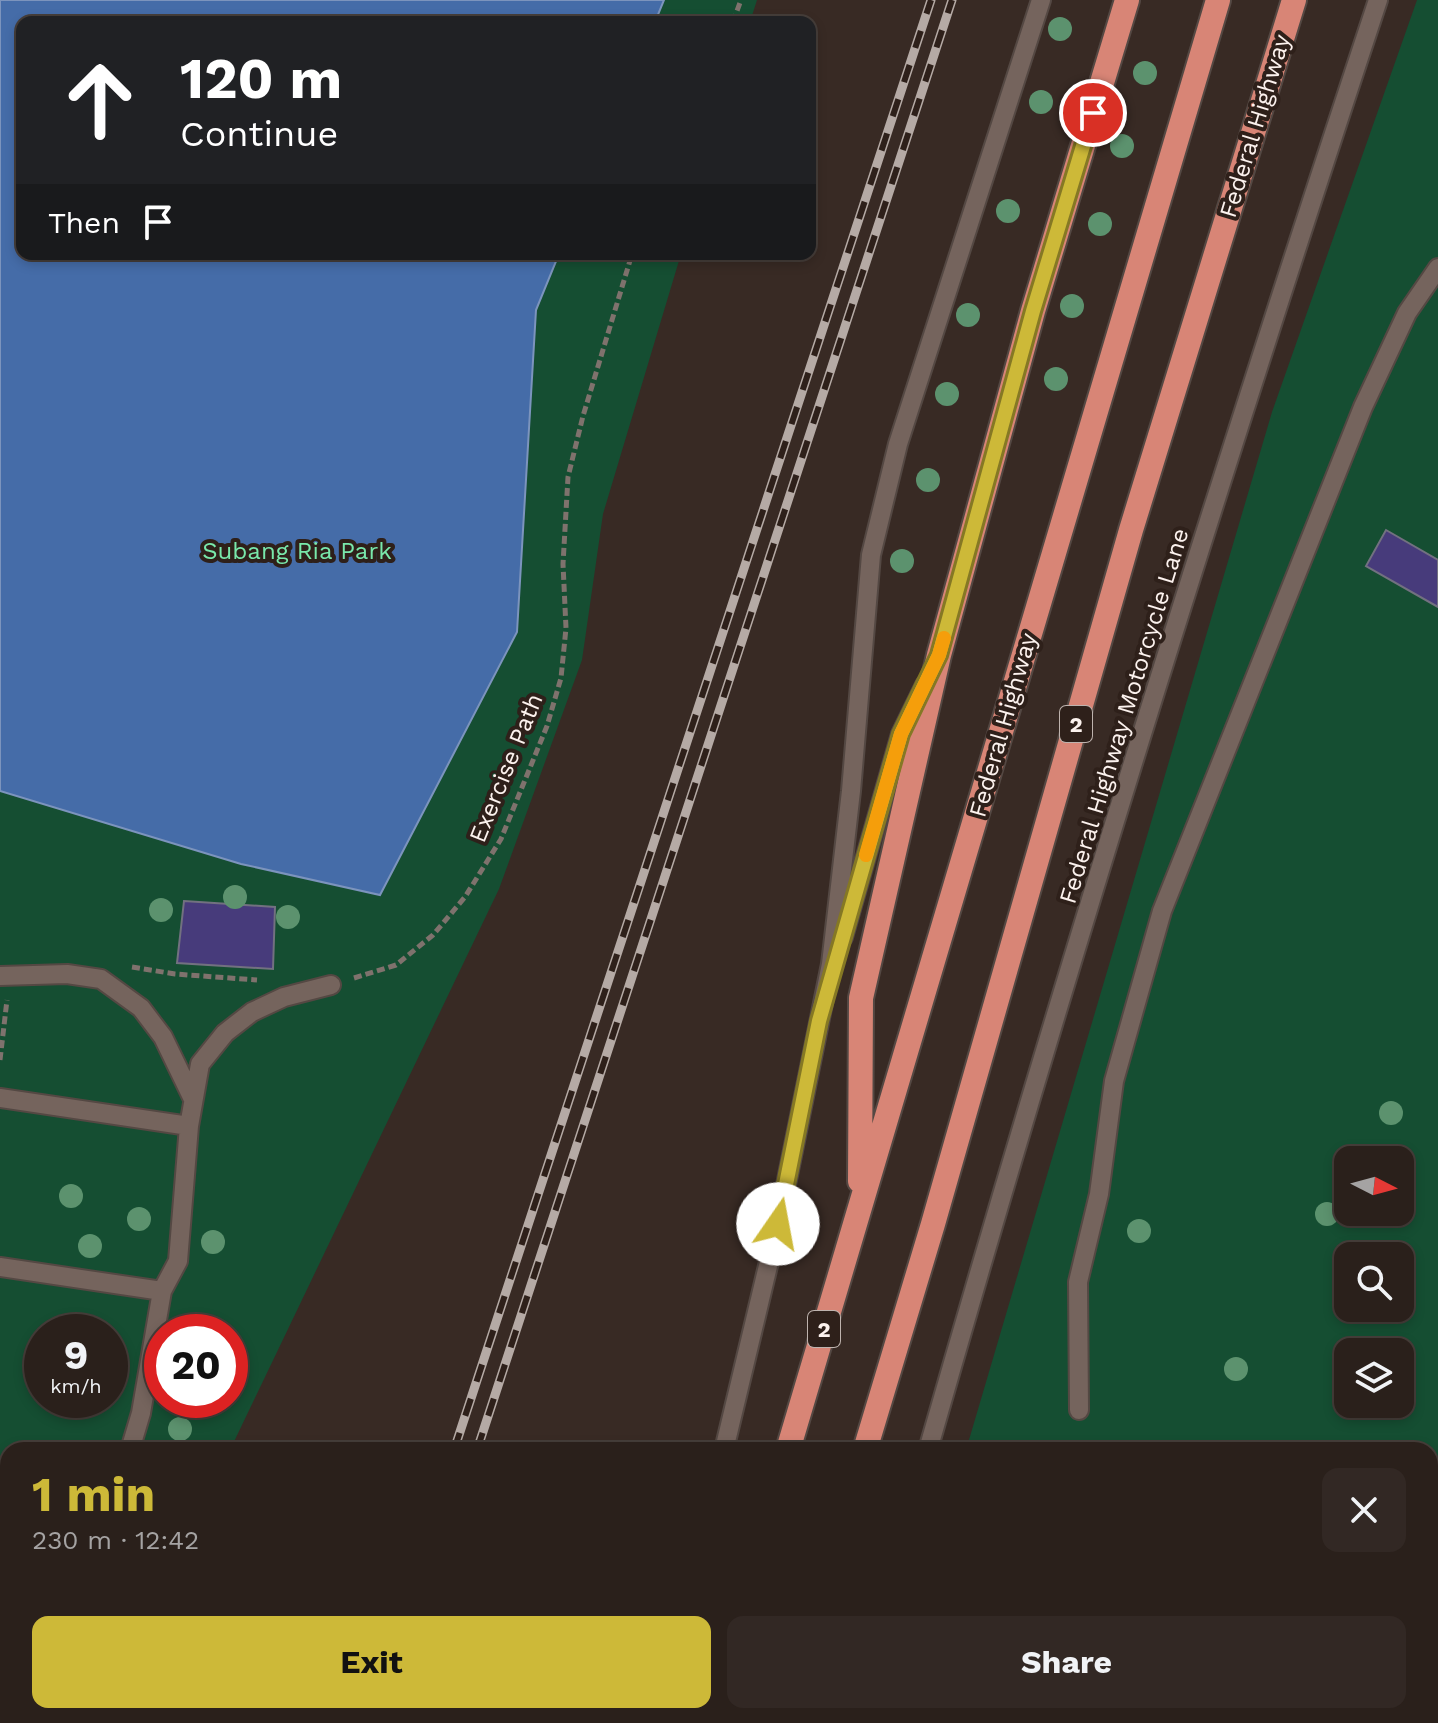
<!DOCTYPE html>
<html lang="en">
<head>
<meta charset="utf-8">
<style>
  body { margin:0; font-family:"Work Sans",sans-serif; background:#322824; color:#f1f3f6; height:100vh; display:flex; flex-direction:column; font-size:30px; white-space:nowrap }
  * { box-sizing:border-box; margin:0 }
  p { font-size:26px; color:#a5a3a3 }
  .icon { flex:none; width:44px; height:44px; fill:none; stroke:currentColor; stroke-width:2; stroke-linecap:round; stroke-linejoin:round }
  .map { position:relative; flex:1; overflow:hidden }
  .details { position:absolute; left:0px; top:1442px; width:1438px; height:282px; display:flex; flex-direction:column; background:#2a201b; border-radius:24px 24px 0 0; box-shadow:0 4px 12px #0003,0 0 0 2px #463e3a }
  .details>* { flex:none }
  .guide { position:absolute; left:16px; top:16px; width:800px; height:244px; border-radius:16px; box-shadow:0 4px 12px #0003,0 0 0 2px #463e3a; background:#202124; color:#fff; overflow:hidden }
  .needle { width:52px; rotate:96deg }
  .controls { position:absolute; left:1334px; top:1146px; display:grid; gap:16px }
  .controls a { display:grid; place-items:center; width:80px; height:80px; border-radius:16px; background:#2a201b; box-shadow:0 4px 12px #0003,0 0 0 2px #463e3a; font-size:40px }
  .speed { position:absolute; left:24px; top:1314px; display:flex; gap:16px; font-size:40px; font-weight:700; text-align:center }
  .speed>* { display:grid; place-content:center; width:104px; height:104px; border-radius:50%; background:#2a201b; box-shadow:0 4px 12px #0003,0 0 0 2px #463e3a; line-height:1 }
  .speed small { font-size:20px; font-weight:400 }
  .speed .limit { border:12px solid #d22; background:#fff; color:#111 }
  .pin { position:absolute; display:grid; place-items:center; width:68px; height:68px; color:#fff; margin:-34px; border:4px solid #fff; border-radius:50%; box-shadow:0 2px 8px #0007 }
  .me { position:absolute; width:88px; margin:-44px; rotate:12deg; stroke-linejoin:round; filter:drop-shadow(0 0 6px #0008) }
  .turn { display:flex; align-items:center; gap:28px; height:168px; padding:0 32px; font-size:36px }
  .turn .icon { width:104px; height:104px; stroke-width:2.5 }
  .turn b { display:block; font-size:56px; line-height:68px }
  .then { display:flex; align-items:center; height:76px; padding:0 32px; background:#0003; gap:16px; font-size:30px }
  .round { display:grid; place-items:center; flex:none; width:84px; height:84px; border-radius:16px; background:#322824 }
  .overview { display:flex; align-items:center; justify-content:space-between; height:136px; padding:0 32px }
  h1 { font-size:48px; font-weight:700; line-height:60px; color:#cdb938 }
  .primary-button { display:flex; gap:16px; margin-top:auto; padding:16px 32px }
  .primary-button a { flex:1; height:92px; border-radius:16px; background:#cdb938; color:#111; font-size:32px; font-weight:700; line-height:92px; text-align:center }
  .primary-button a+a { background:#322824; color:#f1f3f6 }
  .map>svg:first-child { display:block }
</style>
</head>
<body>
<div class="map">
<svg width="1438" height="1723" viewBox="0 0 1438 1723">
  <rect width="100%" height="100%" fill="#382a24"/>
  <!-- green -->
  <path fill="#154e32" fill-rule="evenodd" d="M0,0H757L750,22H22V254H681L603,514L582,660L499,889L230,1450H8V1716H102L99,1723H0ZM42,1332H110V1400H42ZM162,1332H230V1400H162Z
    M1417,0H1438V1723H886L888,1716H1430V1450H966L1272,412ZM1348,1160H1400V1212H1348ZM1348,1256H1400V1308H1348ZM1348,1352H1400V1404H1348Z"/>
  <!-- water -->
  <path fill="#456ca8" stroke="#7c94bd" stroke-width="2" d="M0,0H664L655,22H22V254H559L536,310L517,632L380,895L241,864L0,791Z"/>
  <!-- building -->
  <path fill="#473b7b" stroke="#727180" stroke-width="2" d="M1386,530L1438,560V607L1366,566Z
    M184,901L275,907L273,969L177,963Z"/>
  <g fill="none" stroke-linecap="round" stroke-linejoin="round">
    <!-- service casing -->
    <g stroke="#544843" stroke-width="22">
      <path id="service" d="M843,937L901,734L925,685
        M0,976L67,974L101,979L141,1008L163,1037L192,1097
        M0,1098L189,1126
        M0,1267L162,1291
        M1079,1410L1078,1282L1099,1194L1114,1081L1162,911L1363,407L1407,313L1438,268
        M130,1450L141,1413L162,1291L178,1261L189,1126L200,1064L225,1033L252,1012L284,997L331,985
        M724,1450L778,1224L831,964L851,791L871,555L898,444L1041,0
        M928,1450C1067,963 1219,480 1378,0
        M1359,1716L1361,1723
        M50,1723L52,1716
        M656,1723L658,1716
        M851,1723L853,1716
        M1006,1723L1007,1716"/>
    </g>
    <!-- trunk casing -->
    <g stroke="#544843" stroke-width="28">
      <path id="trunk" d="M860,1181L861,998L939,655L1033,311L1127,0
        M788,1450L1218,0
        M865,1450L933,1224L1131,530L1294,0
        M706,1723L709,1716
        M782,1723L785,1716"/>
    </g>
    <!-- path -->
    <path stroke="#7f726d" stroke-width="5" stroke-dasharray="8 4" stroke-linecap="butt" d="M733,22L741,0
      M132,967L175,974L257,980
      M354,978L396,965L433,935L465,897L501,839L547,726L561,678L566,628L563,564L568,477L583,416L632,254
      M0,1060L7,1000"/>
    <!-- service -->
    <use href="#service" stroke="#75645d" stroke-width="18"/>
    <!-- trunk -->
    <use href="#trunk" stroke="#d88576" stroke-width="24"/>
    <!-- rail casing -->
    <g stroke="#b5aaa5" stroke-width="9">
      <path id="rail" d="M454,1450L931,0
        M477,1450L952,0
        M369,1723L371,1716
        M390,1723L391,1716"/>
    </g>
    <!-- rail -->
    <use href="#rail" stroke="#2e201a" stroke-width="6" stroke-dasharray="18" stroke-linecap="butt"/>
  </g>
  <!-- trees -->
  <g fill="#5c926e">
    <circle cx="1060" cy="29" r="12"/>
    <circle cx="1145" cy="73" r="12"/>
    <circle cx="1041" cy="102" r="12"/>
    <circle cx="1122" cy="146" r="12"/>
    <circle cx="1008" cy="211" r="12"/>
    <circle cx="1100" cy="224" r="12"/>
    <circle cx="1072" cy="306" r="12"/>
    <circle cx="968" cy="315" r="12"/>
    <circle cx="1056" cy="379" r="12"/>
    <circle cx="947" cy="394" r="12"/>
    <circle cx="928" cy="480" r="12"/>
    <circle cx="902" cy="561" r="12"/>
    <circle cx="235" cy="897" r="12"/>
    <circle cx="161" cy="910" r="12"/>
    <circle cx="288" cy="917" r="12"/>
    <circle cx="1391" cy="1113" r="12"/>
    <circle cx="71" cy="1196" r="12"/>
    <circle cx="1327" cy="1214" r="12"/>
    <circle cx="139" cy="1219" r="12"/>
    <circle cx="1139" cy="1231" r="12"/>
    <circle cx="213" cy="1242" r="12"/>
    <circle cx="90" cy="1246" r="12"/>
    <circle cx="1236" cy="1369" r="12"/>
    <circle cx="180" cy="1429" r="12"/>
  </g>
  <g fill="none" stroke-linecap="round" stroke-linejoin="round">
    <!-- route casing -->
    <g stroke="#857824" stroke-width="20">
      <path id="route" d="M778,1224L819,1021L901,734L939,655L1033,311L1093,113"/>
    </g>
    <!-- route -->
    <use href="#route" stroke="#cdb938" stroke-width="14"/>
    <!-- slow -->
    <path stroke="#f59e0b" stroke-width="14" d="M866,855L901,734L939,655L944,638"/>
  </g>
  <g text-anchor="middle" stroke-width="8" stroke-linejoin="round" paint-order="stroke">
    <!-- shield labels -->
    <g fill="#2e201a" stroke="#beb3ae" stroke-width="2">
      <rect x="1060" y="706" width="32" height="36" rx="6"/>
      <rect x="808" y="1311" width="32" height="36" rx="6"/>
    </g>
    <g font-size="22" font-weight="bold" fill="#fcf2ee">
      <text x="1076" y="732">2</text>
      <text x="824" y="1337">2</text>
    </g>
    <!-- street labels -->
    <g font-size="24" fill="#fcf2ee" stroke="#2e201a">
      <text transform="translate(1255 126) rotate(-73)" y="8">Federal Highway</text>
      <text transform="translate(1124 716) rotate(-73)" y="8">Federal Highway Motorcycle Lane</text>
      <text transform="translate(1003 725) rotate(-74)" y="8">Federal Highway</text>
      <text transform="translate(506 768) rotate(-68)" y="8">Exercise Path</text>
    </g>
    <!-- park labels -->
    <g font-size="24" fill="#79e8ab" stroke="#2e201a">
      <text x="297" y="559">Subang Ria Park</text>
    </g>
  </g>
</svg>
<div class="controls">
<a><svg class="needle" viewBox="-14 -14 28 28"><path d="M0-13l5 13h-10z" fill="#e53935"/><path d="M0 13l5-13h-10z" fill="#a5a3a3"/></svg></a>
<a><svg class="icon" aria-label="search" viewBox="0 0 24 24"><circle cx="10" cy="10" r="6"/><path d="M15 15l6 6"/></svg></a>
<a><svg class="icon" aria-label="layers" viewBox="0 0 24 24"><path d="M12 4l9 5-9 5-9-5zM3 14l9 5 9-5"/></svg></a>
</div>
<div class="speed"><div>9<small>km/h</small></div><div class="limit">20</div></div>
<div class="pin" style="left:1093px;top:113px;background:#d93025"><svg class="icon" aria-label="arrive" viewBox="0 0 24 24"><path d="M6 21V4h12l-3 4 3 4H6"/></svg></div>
<svg class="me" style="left:778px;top:1224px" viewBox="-20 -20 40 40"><circle r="19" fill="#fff"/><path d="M0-13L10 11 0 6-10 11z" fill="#cdb938"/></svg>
<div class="guide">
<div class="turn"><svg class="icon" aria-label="ahead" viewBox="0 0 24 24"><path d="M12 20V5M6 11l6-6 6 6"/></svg><div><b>120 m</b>Continue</div></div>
<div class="then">Then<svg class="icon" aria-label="arrive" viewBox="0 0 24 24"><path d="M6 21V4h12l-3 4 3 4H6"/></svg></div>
</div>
<section class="details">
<div class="overview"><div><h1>1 min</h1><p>230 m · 12:42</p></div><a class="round"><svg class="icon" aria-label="close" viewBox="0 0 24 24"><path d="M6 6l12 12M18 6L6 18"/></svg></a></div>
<div class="primary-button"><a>Exit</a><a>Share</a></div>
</section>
</div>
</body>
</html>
